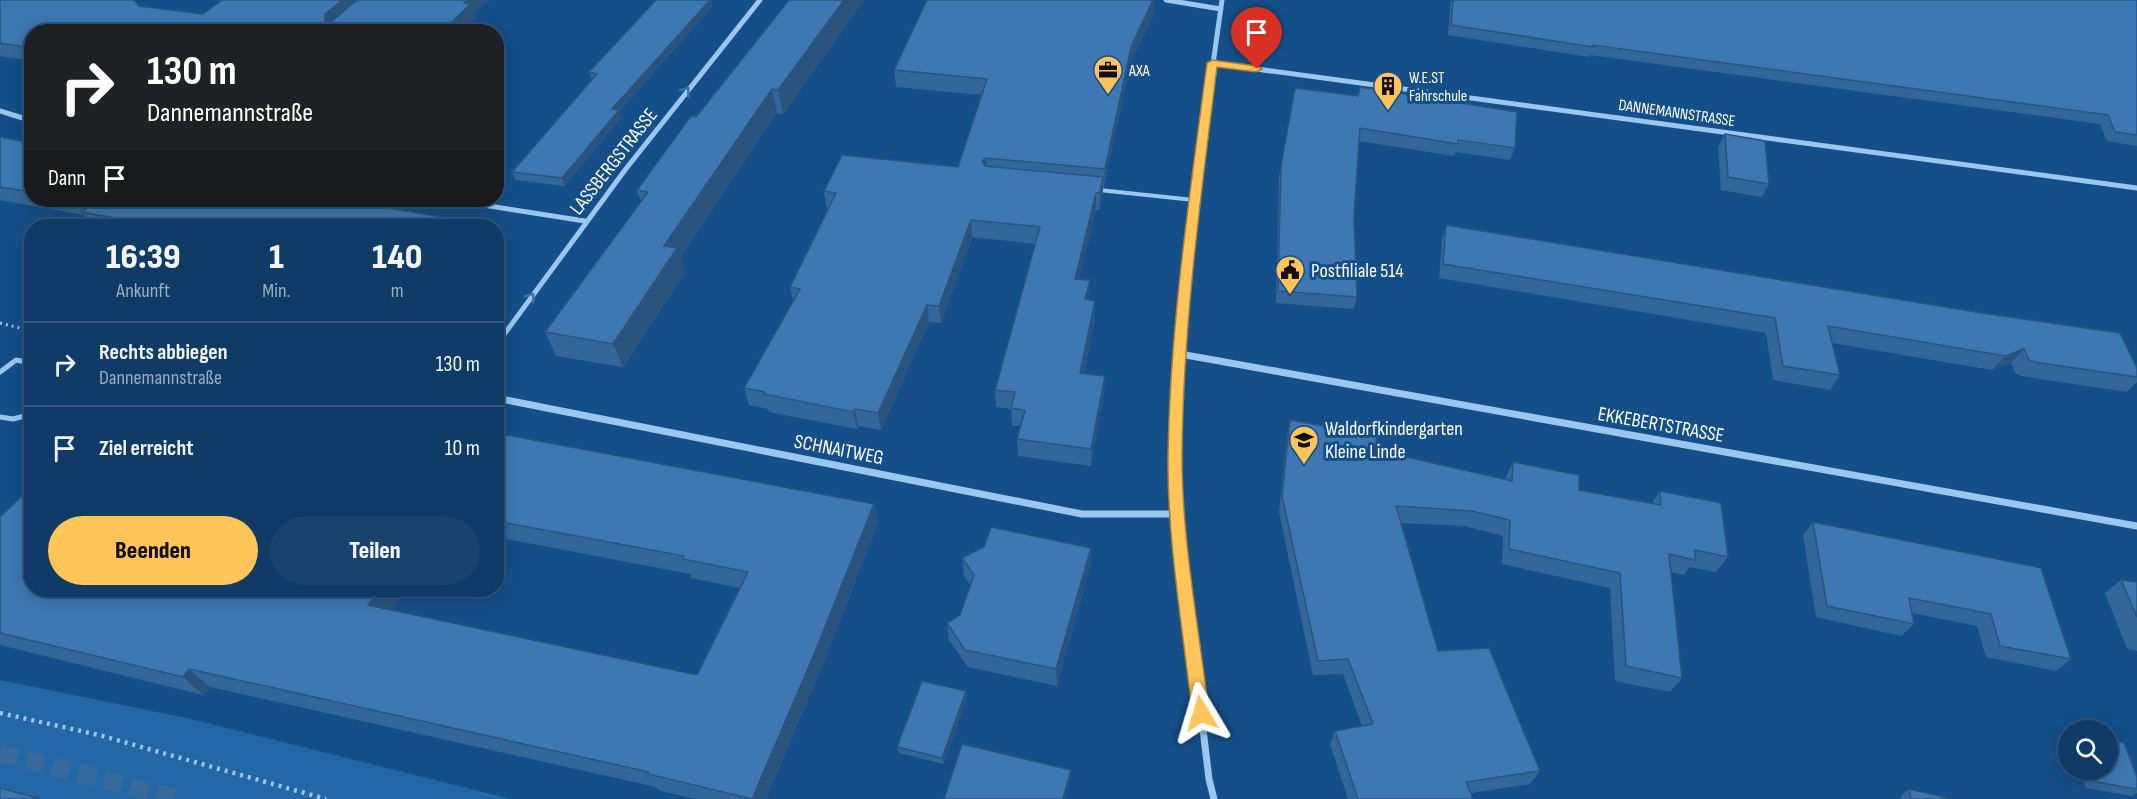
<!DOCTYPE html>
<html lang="de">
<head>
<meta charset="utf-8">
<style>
  body { margin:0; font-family:"Sofia Sans Condensed",sans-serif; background:#19426d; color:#f1f3f6; height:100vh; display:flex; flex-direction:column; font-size:22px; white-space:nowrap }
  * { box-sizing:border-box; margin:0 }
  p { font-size:20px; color:#9cadc0 }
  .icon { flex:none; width:33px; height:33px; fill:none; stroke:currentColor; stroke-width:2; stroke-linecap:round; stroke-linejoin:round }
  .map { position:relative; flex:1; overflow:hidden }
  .details { position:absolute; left:24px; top:219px; width:480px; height:378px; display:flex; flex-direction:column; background:#103b67; border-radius:24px; box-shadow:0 3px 15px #0003,0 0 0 2px #30557b }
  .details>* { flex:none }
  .guide { position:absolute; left:24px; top:24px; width:480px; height:183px; border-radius:24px; box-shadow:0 3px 15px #0003,0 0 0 2px #30557b; background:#202124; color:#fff; overflow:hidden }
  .fabs { position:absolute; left:2058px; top:720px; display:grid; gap:12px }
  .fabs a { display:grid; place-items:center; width:60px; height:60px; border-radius:50%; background:#103b67; box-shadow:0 3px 15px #0003,0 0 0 2px #30557b; font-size:30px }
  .pin { position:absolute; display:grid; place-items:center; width:51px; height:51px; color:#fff; margin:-62px -26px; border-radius:50% 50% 50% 0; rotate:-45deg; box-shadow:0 0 6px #0007 }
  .pin .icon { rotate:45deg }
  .me { position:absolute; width:66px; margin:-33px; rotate:353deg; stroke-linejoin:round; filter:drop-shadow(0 0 4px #0008) }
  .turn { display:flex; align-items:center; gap:21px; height:126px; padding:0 24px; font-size:27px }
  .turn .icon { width:78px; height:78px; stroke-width:2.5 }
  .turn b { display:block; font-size:42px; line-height:51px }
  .then { display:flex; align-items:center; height:57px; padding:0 24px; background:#0003; gap:12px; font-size:22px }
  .eta { display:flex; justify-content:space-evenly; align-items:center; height:102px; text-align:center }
  .eta b { font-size:36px; font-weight:800; line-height:42px }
  .cta { display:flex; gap:12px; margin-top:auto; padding:12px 24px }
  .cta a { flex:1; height:69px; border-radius:36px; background:#ffc559; color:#111; font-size:24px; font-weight:800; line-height:69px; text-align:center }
  .cta a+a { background:#19426d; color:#f1f3f6 }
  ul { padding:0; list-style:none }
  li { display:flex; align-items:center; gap:18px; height:84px; padding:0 24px; border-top:2px solid #30557b }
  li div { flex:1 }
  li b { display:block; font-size:22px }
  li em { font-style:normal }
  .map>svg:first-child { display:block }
</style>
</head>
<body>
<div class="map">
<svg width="2137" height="799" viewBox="0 0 2137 799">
  <rect width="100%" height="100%" fill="#154f89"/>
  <!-- green -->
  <path fill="#2467a7" d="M0,680L191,719L511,799H29L0,791Z"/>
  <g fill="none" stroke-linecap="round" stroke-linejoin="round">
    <!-- trunk-tunnel -->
    <path stroke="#38699b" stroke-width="18" stroke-dasharray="18 9" stroke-linecap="butt" d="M0,753L179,799"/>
    <!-- path-far1 -->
    <path stroke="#9bc7ef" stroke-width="3" stroke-dasharray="2 4" stroke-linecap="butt" d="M0,323L32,331"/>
    <!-- path -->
    <path stroke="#9bc7ef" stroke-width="4.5" stroke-dasharray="3 5" stroke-linecap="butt" d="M0,713L99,735L326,799"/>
    <!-- service-far1 -->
    <path stroke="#9bc7ef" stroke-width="4" d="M1099,190L1194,200"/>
    <!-- service -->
    <path stroke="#9bc7ef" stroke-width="5" d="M0,372L16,360L32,363
      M0,417L13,419L32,414"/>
    <!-- minor-far1 -->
    <path stroke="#9bc7ef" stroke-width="5" d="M1166,0L1221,9
      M1212,63L2137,188
      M0,111L32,121
      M451,200L585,221
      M500,340L625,170L760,0
      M1181,340L1194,200L1222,0"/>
    <!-- minor -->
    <path stroke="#9bc7ef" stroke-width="7" d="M1181,338L1175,456L1177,514L1209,779L1214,799
      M496,345L501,338
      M1180,354L2137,526
      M496,398L1082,514H1177"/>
  </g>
  <!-- wall -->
  <path fill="#346799" d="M0,0L139,6L203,14L222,0H489L474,13L476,18L32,32V61L0,56Z
    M656,0H711L713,6L619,112L621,118L565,186L515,180L512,172L592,80L589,72Z
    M789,0H864L783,114L777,113L680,258L685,272L623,367L556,356L545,332L641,201L637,190Z
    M927,0H1154L1153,15L1130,65L1104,187H1103V195L1099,210H1096L1079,279L1089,298V300L1095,318L1084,373L1104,393L1091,466L1018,456L1017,439L1021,426L1012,425L1011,409L996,407L995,390L1035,244L972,237L941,323L929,322L881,430L858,426L857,429L769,412L768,409L749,405L744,388L793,301L790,287L828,209H827L824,191L958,167L981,95L896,87L894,70Z
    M1451,0H2137V146L2107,141L2100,124L1590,55L1589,57L1448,35Z
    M1295,88L1515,148L1510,160L1456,152L1454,156L1359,141L1354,216L1357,297L1354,309L1276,303L1279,177Z
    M1725,134L1769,184L1762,197L1721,190L1718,147Z
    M0,137L32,143V200H346L348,202L442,217L447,226H93L84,215L0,200Z
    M1446,225L2137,368V382L2127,392L2021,376L2016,374L2011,363L1992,370L1832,343L1840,375L1830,390L1773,380L1766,333L1439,278L1442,240Z
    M1290,420L1376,442L1380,451L1505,479L1513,462L1579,490L1652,503L1660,491L1728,557L1716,572L1690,567L1684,575L1670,572L1682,678L1670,692L1615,681L1610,588L1502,564L1503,536L1465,526L1401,523L1438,651L1540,771L1530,784L1471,793L1473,799H1348L1330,744L1335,731L1362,726L1343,674L1313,675L1279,512L1287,436Z
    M496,426L501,434L874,504L878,523L821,669L766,799H695L658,790L656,787L210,687L203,695L0,645V517L32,590H407L392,610L697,675L740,588L691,578L690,574L496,537Z
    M1813,522L2041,568L2071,659L2056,671L1986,657L1977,626L1912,613L1914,624L1901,636L1816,617L1803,535Z
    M1091,548L1090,566L1057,686L968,667L949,640L947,623L960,615L970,585L964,576L962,558Z
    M2121,580L2137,582V651L2127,649L2105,593Z
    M966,691L967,698L944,764L899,753L897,747Z
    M2080,770H2108L2137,777V793L2132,796L2086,788Z
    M1909,789L1952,799H1901V795Z"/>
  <!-- shaded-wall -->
  <path fill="#2b547d" d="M342,0H366L333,28L325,21V14Z
    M467,0H489L474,13L476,18L463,32H442L464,3Z
    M710,0H711L713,6L619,112L621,118L565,186L562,178L612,109Z
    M844,0H864L783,114L778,90Z
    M1153,0H1154L1153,15L1130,65L1104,187L1105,169L1131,47Z
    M772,89L777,113L680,258L685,272L623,367L613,344L664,246Z
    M986,158L987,175L982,161Z
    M1103,177V195L1099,210L1100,193Z
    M1096,193V210L1075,296V279Z
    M442,217L447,226H434Z
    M134,219L140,226H136L132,221Z
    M971,220L972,237L941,323L939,306Z
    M1090,280L1089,298L1085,316V299Z
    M1095,301V318L1080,390V373Z
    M927,305L929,322L881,430L878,413Z
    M2024,349L2011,363L1992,370L2005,356Z
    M1105,376L1104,393L1091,466V449Z
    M855,409L858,426L857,429L853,412Z
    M497,427L509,446L496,437V428Z
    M874,504L878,523L821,669L766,799H752Z
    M1091,548L1090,566L1057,686L1056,669Z
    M379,590H407L383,623L368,605Z
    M189,669L210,687L203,695L183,677Z
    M966,691L967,698L944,764L942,758Z
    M1071,770L1070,781L1066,799H1063Z"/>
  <!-- building -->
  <path fill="#3d78b2" stroke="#2b547d" stroke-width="1.5" d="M0,0H134L139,6L203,14L222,0H342L325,14V21H332L357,0H467L464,3L470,4L442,32H32V48L0,43Z
    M656,0H710L612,109L619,110L562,178L512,172L597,74L589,72Z
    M789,0H844L778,90L772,89L664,246L677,248L613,344L545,332L648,192L637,190L691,116L696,117Z
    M927,0H1153L1131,47L1105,169L986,158L982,161L985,166L1103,177L1100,193H1096L1075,279L1090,280L1085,299L1095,301L1080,373L1105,376L1091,449L1017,439L1025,410L1011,408L1015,392L995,390L1040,227L971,220L939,306L927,305L878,413L855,409L853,412L764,394L765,392L744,388L800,289L790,287L836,193L824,191L842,155L958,167L987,79L894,70Z
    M1453,0H2137V135L2115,132L2108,115L1593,45V47L1451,25Z
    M1360,87L1517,112L1515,148L1458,140V144L1360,128L1354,216L1357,297L1278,291L1281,165L1295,88L1358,96Z
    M1725,134L1765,141L1769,184L1728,177Z
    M0,137L32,143V192L0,187Z
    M71,200H346L344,201L442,217L434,226H172L134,219L132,221L82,212L92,203Z
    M1446,225L1982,313L2120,333L2137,368V377L2034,362L2029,360L2024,349L2005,356L1828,326L1840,375L1783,366L1775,318L1443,264Z
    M1290,420L1377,435L1376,442L1381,443L1380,451L1512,481L1513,462L1579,475V490L1661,505L1660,491L1721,503L1728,557L1695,550V560L1669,554L1682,678L1626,666L1620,573L1509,549L1510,520L1472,511L1396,506L1438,651L1489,648L1540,771L1466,782L1473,799H1358L1335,731L1373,724L1348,659L1318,661L1282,496Z
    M496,433L874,504L815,652L752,799L648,774L649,772L189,669L183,677L0,633V517L32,486V590H379L368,605L697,675L748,572L683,559L684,556L496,521Z
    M1813,522L2041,568L2071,659L2000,646L1991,614L1909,598L1914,624L1827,606Z
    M991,527L1091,548L1056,669L965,650L947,623L960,615L974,575L962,558L984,547Z
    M2121,580L2137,582V617Z
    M922,681L966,691L942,758L897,747Z
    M2108,740L2124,743L2137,777V789L2096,782L2091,770H2108Z
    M962,744L1071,770L1063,799H944Z
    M0,788L41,799H0Z
    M1909,789L1952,799H1911Z"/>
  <!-- one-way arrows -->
  <defs><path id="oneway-chevron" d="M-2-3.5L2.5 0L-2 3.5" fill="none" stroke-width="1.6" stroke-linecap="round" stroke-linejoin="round" transform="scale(1.5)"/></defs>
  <g stroke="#3d73a8">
    <use href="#oneway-chevron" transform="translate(686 91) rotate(-52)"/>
    <use href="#oneway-chevron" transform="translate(531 297) rotate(-54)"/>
  </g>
  <!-- route -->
  <path fill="#ffc559" stroke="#a6803a" stroke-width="1.5" d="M1212,60L1257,66L1262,69L1257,72L1217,67C1201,195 1183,326 1182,456C1182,541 1199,628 1209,713L1207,719L1201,721L1195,719L1192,713C1183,628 1167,541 1168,456C1170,324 1190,193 1207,63Z"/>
  <!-- icons -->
  <defs>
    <g id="office-pin" transform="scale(1.5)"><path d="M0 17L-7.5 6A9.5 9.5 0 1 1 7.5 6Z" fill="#ffc559" stroke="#154f89"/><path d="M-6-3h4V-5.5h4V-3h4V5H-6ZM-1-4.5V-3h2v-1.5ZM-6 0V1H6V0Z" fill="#111"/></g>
    <g id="building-pin" transform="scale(1.5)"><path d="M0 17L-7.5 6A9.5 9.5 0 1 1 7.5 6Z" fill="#ffc559" stroke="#154f89"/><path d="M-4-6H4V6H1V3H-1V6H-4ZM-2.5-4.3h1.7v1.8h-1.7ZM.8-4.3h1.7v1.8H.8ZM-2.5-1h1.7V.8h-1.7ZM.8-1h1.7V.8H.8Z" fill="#111"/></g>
    <g id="civic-pin" transform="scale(1.5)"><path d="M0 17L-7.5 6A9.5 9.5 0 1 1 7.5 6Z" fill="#ffc559" stroke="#154f89"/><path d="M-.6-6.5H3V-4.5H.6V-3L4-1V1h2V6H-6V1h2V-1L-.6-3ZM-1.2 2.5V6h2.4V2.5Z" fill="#111"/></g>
    <g id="school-pin" transform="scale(1.5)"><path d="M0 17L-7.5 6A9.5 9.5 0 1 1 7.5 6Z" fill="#ffc559" stroke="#154f89"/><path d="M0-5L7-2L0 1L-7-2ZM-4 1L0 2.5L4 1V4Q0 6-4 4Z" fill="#111"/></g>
  </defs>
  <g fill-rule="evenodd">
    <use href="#office-pin" x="1108" y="70"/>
    <use href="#building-pin" x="1388" y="86"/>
    <use href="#civic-pin" x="1290" y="270"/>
    <use href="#school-pin" x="1304" y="440"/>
  </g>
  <g text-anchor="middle" stroke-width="6" stroke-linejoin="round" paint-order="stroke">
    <!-- far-poi labels -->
    <g font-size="16" fill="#fff" stroke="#154f89" text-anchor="start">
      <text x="1129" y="76">AXA</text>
      <text x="1409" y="83">W.E.ST<tspan x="1409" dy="18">Fahrschule</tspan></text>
    </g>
    <!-- far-street labels -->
    <g font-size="16" fill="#fff" stroke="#154f89">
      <text transform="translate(1677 112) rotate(8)" y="6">DANNEMANNSTRASSE</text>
    </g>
    <!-- street labels -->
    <g font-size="20" fill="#fff" stroke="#154f89">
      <text transform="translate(613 161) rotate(-52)" y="7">LASSBERGSTRASSE</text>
      <text transform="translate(1661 424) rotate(10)" y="7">EKKEBERTSTRASSE</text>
      <text transform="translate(839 449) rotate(11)" y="7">SCHNAITWEG</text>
    </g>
    <!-- poi labels -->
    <g font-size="20" fill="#fff" stroke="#154f89" text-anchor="start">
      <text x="1311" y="277">Postfiliale 514</text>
      <text x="1325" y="435">Waldorfkindergarten<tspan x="1325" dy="23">Kleine Linde</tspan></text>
    </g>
  </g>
</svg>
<div class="fabs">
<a><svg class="icon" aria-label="search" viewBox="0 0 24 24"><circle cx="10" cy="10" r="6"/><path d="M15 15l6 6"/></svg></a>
</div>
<div class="pin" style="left:1257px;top:69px;background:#d93025"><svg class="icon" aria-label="arrive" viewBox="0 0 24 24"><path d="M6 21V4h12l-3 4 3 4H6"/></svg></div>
<svg class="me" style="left:1201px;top:713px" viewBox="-20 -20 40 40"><path d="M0-17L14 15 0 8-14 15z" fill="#ffc559" stroke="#fff" stroke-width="4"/></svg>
<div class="guide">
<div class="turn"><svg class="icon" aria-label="right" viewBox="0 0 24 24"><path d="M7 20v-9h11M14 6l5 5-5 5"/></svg><div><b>130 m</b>Dannemannstraße</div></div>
<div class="then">Dann<svg class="icon" aria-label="arrive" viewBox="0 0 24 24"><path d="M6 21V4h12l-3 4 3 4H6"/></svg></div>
</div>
<section class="details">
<div class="eta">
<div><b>16:39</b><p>Ankunft</p></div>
<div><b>1</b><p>Min.</p></div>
<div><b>140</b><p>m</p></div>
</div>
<ul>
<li><svg class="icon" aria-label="right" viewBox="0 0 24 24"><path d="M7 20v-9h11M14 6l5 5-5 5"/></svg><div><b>Rechts abbiegen</b><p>Dannemannstraße</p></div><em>130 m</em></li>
<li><svg class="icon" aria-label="arrive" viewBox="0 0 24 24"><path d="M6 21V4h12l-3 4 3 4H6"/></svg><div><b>Ziel erreicht</b></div><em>10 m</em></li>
</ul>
<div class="cta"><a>Beenden</a><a>Teilen</a></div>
</section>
</div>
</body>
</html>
